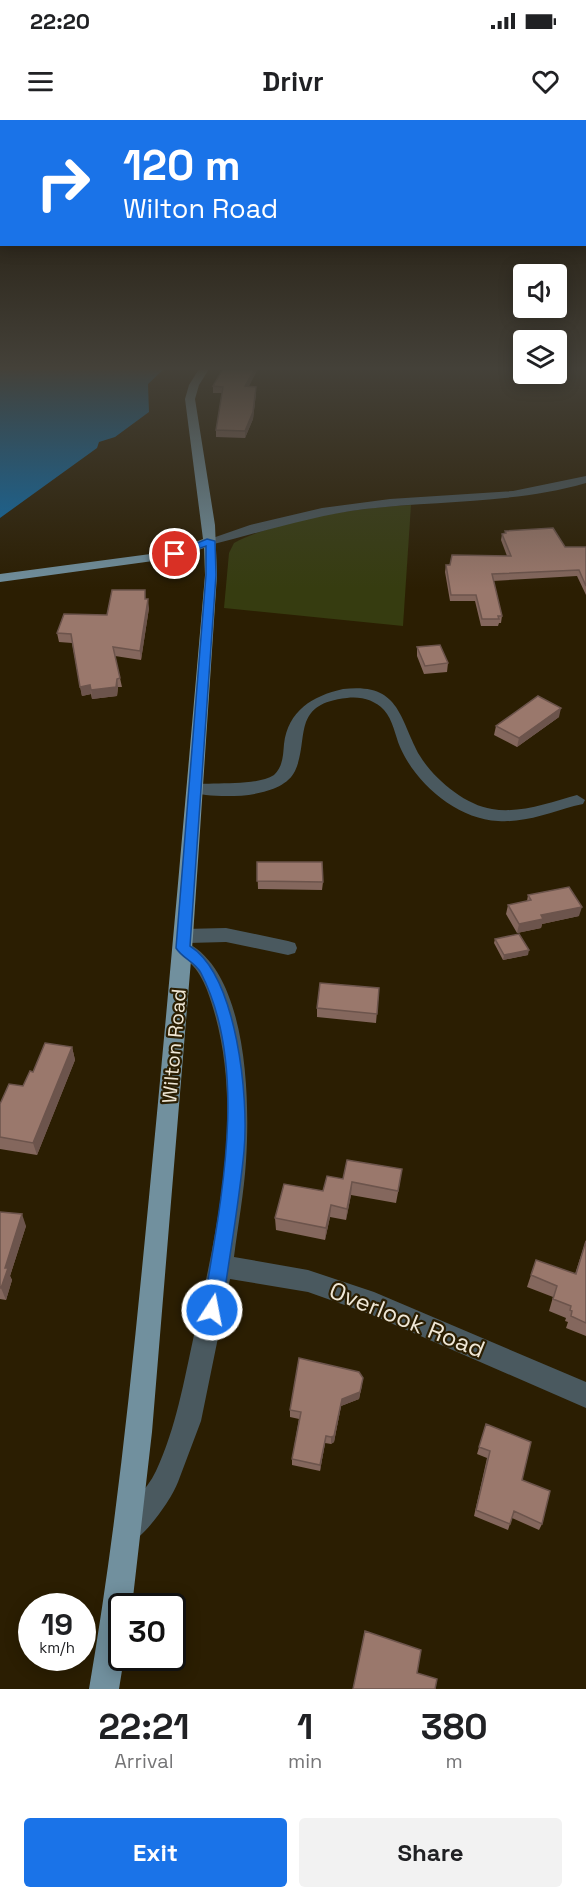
<!DOCTYPE html>
<html lang="en">
<head>
<meta charset="utf-8">
<style>
  body { margin:0; font-family:"Space Grotesk",sans-serif; background:#f2f2f2; color:#202124; height:100vh; display:flex; flex-direction:column; font-size:22px; white-space:nowrap }
  * { box-sizing:border-box; margin:0 }
  p { font-size:20px; color:#757577 }
  .icon { flex:none; width:33px; height:33px; fill:none; stroke:currentColor; stroke-width:2; stroke-linecap:round; stroke-linejoin:round }
  .map { position:relative; height:1569px; overflow:hidden }
  .drawer { display:flex; flex-direction:column; background:#fff; flex:1 }
  .drawer>* { flex:none }
  .top-card { position:absolute; left:0px; top:0px; width:586px; height:126px; box-shadow:0 3px 15px #0003; background:#1a73e8; color:#fff; overflow:hidden }
  .fabs { position:absolute; left:513px; top:144px; display:grid; gap:12px }
  .fabs a { display:grid; place-items:center; width:54px; height:54px; border-radius:6px; background:#fff; box-shadow:0 3px 15px #0003; font-size:30px }
  .speed { position:absolute; left:18px; top:1473px; display:flex; gap:12px; font-size:30px; font-weight:700; text-align:center }
  .speed>* { display:grid; place-content:center; width:78px; height:78px; border-radius:50%; background:#fff; box-shadow:0 3px 15px #0003; line-height:1 }
  .speed small { font-size:15px; font-weight:400 }
  .speed .limit { border:3px solid #111; border-radius:9px; background:#fff; color:#111 }
  .pin { position:absolute; display:grid; place-items:center; width:51px; height:51px; color:#fff; margin:-26px; border:3px solid #fff; border-radius:50%; box-shadow:0 2px 6px #0007 }
  .me { position:absolute; width:66px; margin:-33px; rotate:11deg; stroke-linejoin:round; filter:drop-shadow(0 0 4px #0008) }
  .turn { display:flex; align-items:center; gap:21px; height:126px; padding:0 24px; font-size:27px }
  .turn .icon { width:78px; height:78px; stroke-width:2.5 }
  .turn b { display:block; font-size:42px; line-height:51px }
  .eta { display:flex; justify-content:space-evenly; align-items:center; height:102px; text-align:center }
  .eta b { font-size:36px; font-weight:700; line-height:42px }
  .button { display:flex; gap:12px; margin-top:auto; padding:12px 24px }
  .button a { flex:1; height:69px; border-radius:6px; background:#1a73e8; color:#fff; font-size:24px; font-weight:700; line-height:69px; text-align:center }
  .button a+a { background:#f2f2f2; color:#202124 }
  .status { display:flex; justify-content:space-between; align-items:center; height:42px; padding:0 30px; background:#fff; direction:ltr }
  .status svg { height:16px; fill:currentColor }
  header { display:flex; justify-content:space-between; align-items:center; height:78px; padding:0 24px; background:#fff; font-size:27px; font-weight:700 }
  .map>svg:first-child { display:block }
</style>
</head>
<body>
<div class="status"><b>22:20</b><svg viewBox="0 0 49 12"><path d="M0 12V9h3v3zM5 12V6h3v6zM10 12V3h3v9zM15 12V0h3v12zM26 1h20v11H26zM47 4h2v5h-2z"/></svg></div>
<header><svg class="icon" aria-label="menu" viewBox="0 0 24 24"><path d="M4 6h16M4 12h16M4 18h16"/></svg>Drivr<svg class="icon" aria-label="heart" viewBox="0 0 24 24"><path d="M12 20l-8-8c-3-5 5-10 8-4 3-6 11-1 8 4z"/></svg></header>
<div class="map">
<svg width="586" height="1569" viewBox="0 0 586 1569">
  <rect width="100%" height="100%" fill="#2b1e02"/>
  <!-- green -->
  <path fill="#363c10" d="M411,385L403,506L224,488L229,433L234,423C283,398 357,388 411,385Z"/>
  <!-- water -->
  <path fill="#0c6fb0" d="M0,249H164L148,264L149,292L115,317L99,322L97,328L0,398Z"/>
  <g fill="none" stroke-linecap="round" stroke-linejoin="round">
    <!-- minor -->
    <path fill="#4a595f" fill-rule="evenodd" d="M586,356V363C513,384 439,380 365,389C311,396 262,412 210,425L204,421L250,405L322,388L390,379L513,371Z
      M343,569C401,562 399,599 420,636C434,659 465,685 492,689C520,694 551,682 577,675L585,680L583,684L574,686C550,693 523,703 498,701C457,699 416,664 400,627C395,615 393,600 384,590C375,580 360,576 347,578C290,584 310,619 295,651C281,680 216,679 189,672L187,668C194,659 252,669 274,655C283,646 283,636 284,624C288,591 312,576 343,569Z
      M226,808L288,821L295,823L297,828L295,833L288,835L226,822L188,823C248,856 250,981 246,1041C244,1073 238,1105 234,1137L308,1150L374,1172L586,1262V1288L370,1194L308,1172L230,1159L201,1301L178,1362C171,1380 145,1417 128,1424L118,1420L114,1410C124,1387 146,1373 156,1351C176,1308 184,1261 194,1215C218,1106 248,979 207,870C203,860 198,850 190,843C184,838 178,835 174,828L181,822L175,816L177,811L184,809Z"/>
    <!-- major -->
    <path fill="#71909e" fill-rule="evenodd" d="M199,249H209L199,265L195,279L215,405L217,455L193,816L152,1312L132,1486H122V1538H124L119,1569H89C117,1406 133,1242 149,1077C169,870 187,663 205,455L204,428L175,438L0,462V454L173,431L203,419L185,279L189,265Z"/>
  </g>
  <!-- wall -->
  <path fill="#84675d" d="M213,266H249L256,273L253,299L245,318L216,317V310L222,273H213Z
    M505,411L565,427H586V475L577,456L493,461L502,496L501,503H499L498,506H481L475,481H450L445,452L446,445L507,436L501,420L502,414H505Z
    M149,488L141,540L115,536L122,567H118L117,576L92,579L91,574L82,576L72,523L59,522L57,513L107,495Z
    M417,527L448,543L447,552L424,554L417,536Z
    M559,597L517,627L494,615L496,606Z
    M257,742L323,762L322,770L258,769Z
    M528,775L579,796L542,804L541,808L517,813L506,794L508,785L527,781Z
    M495,819L528,835L503,840L494,823Z
    M379,868L376,903L317,897V888Z
    M72,927L75,940L37,1035L0,1029V984L23,966L33,952Z
    M343,1059L400,1062L396,1083L351,1075L346,1100L330,1097L325,1120L276,1110L275,1098Z
    M0,1092L26,1106L10,1156L12,1160L6,1180L0,1179Z
    M586,1120V1216L566,1208L568,1202L565,1201L566,1198L549,1191L553,1177L527,1167L536,1140L575,1154Z
    M362,1265L359,1279L341,1286L334,1322L331,1324L325,1323L320,1351L292,1345V1339L299,1299L290,1297V1290Z
    M486,1304L522,1360L542,1404L539,1410L512,1398L508,1410L474,1396L487,1338L477,1334Z"/>
  <!-- shaded-wall -->
  <path fill="#6c544c" d="M255,249H258L246,272L245,266Z
    M256,267V273L253,299L245,318V311Z
    M148,479L149,488L141,540L140,531Z
    M117,559L118,567L117,576L92,579L91,570Z
    M90,565L91,574L82,576L80,567Z
    M561,588L559,597L517,627L519,618Z
    M582,787L579,796L542,804L541,808L517,813L519,804L541,795Z
    M529,830L528,835L503,840L504,835Z
    M72,927L75,940L37,1035L33,1023Z
    M352,1062L351,1075L346,1100L347,1089Z
    M331,1085L330,1097L325,1120L326,1108Z
    M22,1094L26,1106L10,1156L12,1160L6,1180L1,1168L5,1148Z
    M363,1258L359,1279L341,1286L334,1322L331,1324V1317L342,1279Z
    M326,1316L325,1323L320,1351V1345Z"/>
  <!-- building -->
  <path fill="#9a786c" stroke="#6c544c" stroke-width="1.5" d="M223,249H255L245,266L256,267L253,292L245,311L216,310L223,267L213,266Z
    M553,408L565,427H586V466L579,450L492,454L502,496H498L499,499H482L476,475H451L446,445H450L452,435L511,436L502,414L506,413L505,411Z
    M112,470H145V479H148L140,531L113,527L120,558L117,559L116,567L91,570L90,565L80,567L71,514L57,513L64,494L107,495Z
    M440,525L448,543L425,546L417,527Z
    M538,576L561,588L519,618L496,606Z
    M257,742H322L323,762L257,761Z
    M569,767L582,787L541,795L543,799L519,804L508,785L531,780L528,775Z
    M519,814L529,830L504,835L495,819Z
    M320,863L379,868L377,894L317,888Z
    M45,923L72,927L33,1023L0,1017V984L9,964L23,966L30,951L33,952Z
    M347,1040L402,1049L398,1071L352,1062L347,1089L331,1085L326,1108L275,1098L284,1064L323,1071L327,1056L343,1059Z
    M0,1092L22,1094L5,1148H8L1,1168H0Z
    M586,1121V1203L571,1196L572,1191L570,1190L571,1186L553,1179L557,1166L531,1155L536,1140L576,1154Z
    M299,1238L359,1252L363,1258L360,1272L342,1279L334,1316L331,1317L326,1316L320,1345L292,1339L301,1292L290,1290Z
    M486,1304L531,1322L522,1360L550,1371L542,1404L514,1391L510,1404L476,1390L490,1331L479,1327Z
    M365,1511L421,1530L417,1553L437,1559L435,1569H353Z"/>
  <!-- sky -->
  <linearGradient id="sky" x2="0" y2="1"><stop stop-color="#181001"/><stop offset="0.53" stop-color="#444139"/><stop offset="1" stop-color="#444139" stop-opacity="0"/></linearGradient>
  <rect width="586" height="469" fill="url(#sky)"/>
  <!-- route -->
  <path fill="#1a73e8" stroke="#114b97" stroke-width="1.5" d="M207,419L215,421L216,455L190,826C237,856 249,978 244,1031C239,1084 229,1138 222,1190L219,1197L212,1199L206,1197L203,1190C219,1089 251,950 201,853C195,842 182,838 176,828L206,455V426L175,437L170,434Z"/>
  <g text-anchor="middle" stroke-width="4.5" stroke-linejoin="round" paint-order="stroke">
    <!-- street labels -->
    <g font-size="20" fill="#efe7d6" stroke="#2b1e02">
      <text transform="translate(174 926) rotate(-85)" y="7">Wilton Road</text>
    </g>
    <!-- near-street labels -->
    <g font-size="24" fill="#efe7d6" stroke="#2b1e02">
      <text transform="translate(407 1200) rotate(22)" y="8">Overlook Road</text>
    </g>
  </g>
</svg>
<div class="fabs">
<a><svg class="icon" aria-label="sound" viewBox="0 0 24 24"><path d="M4 9h4l5-4v14l-5-4H4zM17 9q2 3 0 6"/></svg></a>
<a><svg class="icon" aria-label="layers" viewBox="0 0 24 24"><path d="M12 4l9 5-9 5-9-5zM3 14l9 5 9-5"/></svg></a>
</div>
<div class="speed"><div>19<small>km/h</small></div><div class="limit">30</div></div>
<div class="pin" style="left:175px;top:434px;background:#d93025"><svg class="icon" aria-label="arrive" viewBox="0 0 24 24"><path d="M6 21V4h12l-3 4 3 4H6"/></svg></div>
<svg class="me" style="left:212px;top:1190px" viewBox="-20 -20 40 40"><circle r="17" fill="#1a73e8" stroke="#fff" stroke-width="3"/><path d="M0-11L8 9 0 5-8 9z" fill="#fff"/></svg>
<div class="top-card">
<div class="turn"><svg class="icon" aria-label="right" viewBox="0 0 24 24"><path d="M7 20v-9h11M14 6l5 5-5 5"/></svg><div><b>120 m</b>Wilton Road</div></div>
</div>
</div>
<section class="drawer">
<div class="eta">
<div><b>22:21</b><p>Arrival</p></div>
<div><b>1</b><p>min</p></div>
<div><b>380</b><p>m</p></div>
</div>
<div class="button"><a>Exit</a><a>Share</a></div>
</section>
</body>
</html>
